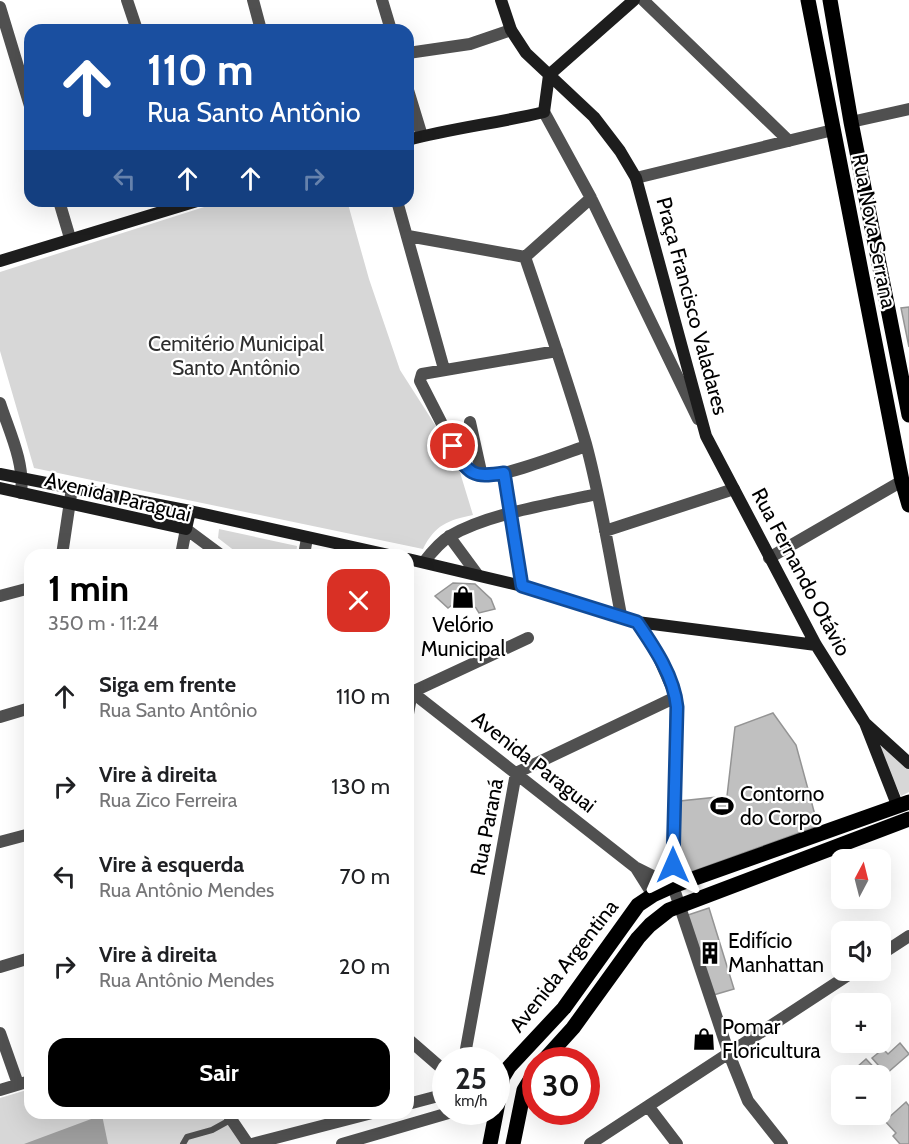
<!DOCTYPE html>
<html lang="pt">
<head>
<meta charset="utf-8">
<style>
  body { margin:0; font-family:Cabin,sans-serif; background:#f6f6f6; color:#202124; height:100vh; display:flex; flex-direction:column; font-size:22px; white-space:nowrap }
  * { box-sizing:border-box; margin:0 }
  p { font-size:20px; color:#757577 }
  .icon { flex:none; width:33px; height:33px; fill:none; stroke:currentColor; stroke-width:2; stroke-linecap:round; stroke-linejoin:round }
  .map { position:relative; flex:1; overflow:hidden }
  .panel { position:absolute; left:24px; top:549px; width:390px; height:570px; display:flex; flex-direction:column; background:#fff; border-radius:18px; box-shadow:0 6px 24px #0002 }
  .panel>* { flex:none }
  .top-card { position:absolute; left:24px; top:24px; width:390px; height:183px; border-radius:18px; box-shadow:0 6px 24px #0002; background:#1a4fa0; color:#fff; overflow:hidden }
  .needle { width:39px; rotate:7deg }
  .fabs { position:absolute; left:831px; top:849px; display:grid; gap:12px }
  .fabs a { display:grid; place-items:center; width:60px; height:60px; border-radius:12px; background:#fff; box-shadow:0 6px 24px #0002; font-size:30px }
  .speed { position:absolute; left:432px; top:1047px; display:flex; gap:12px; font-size:30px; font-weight:700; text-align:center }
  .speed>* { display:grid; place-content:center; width:78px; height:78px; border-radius:50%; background:#fff; box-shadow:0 6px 24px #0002; line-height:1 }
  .speed small { font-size:15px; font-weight:400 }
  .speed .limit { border:9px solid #d22; background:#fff; color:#111 }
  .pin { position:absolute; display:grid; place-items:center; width:51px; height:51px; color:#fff; margin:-26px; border:3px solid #fff; border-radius:50%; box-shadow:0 2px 6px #0007 }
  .me { position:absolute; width:66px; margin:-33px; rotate:0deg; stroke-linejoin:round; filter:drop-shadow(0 0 4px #0008) }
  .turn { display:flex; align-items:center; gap:21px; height:126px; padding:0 24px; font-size:27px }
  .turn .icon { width:78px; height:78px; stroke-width:2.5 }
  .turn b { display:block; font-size:42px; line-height:51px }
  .lanes { display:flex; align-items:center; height:57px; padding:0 24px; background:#0003; justify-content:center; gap:30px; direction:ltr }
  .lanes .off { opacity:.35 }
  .round { display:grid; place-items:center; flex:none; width:63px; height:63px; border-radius:18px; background:#f6f6f6 }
  .head { display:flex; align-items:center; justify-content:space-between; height:102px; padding:0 24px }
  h1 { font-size:36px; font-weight:700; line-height:45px; color:#000 }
  .action { display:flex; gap:12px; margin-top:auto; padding:12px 24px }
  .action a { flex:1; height:69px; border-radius:18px; background:#000; color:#fff; font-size:24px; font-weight:700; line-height:69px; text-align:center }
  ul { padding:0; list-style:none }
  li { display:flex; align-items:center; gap:18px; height:90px; padding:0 24px }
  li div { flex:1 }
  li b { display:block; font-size:22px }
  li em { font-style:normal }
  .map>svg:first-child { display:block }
</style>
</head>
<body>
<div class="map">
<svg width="909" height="1144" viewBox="0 0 909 1144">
  <rect width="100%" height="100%" fill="#fff"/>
  <!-- green -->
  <path fill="#d7d7d7" d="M223,201H345L348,204L369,279L400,370L455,456L473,515C448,520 435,525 423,549L34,468L0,351V272Z
    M219,529L297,546L296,555H240L218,538Z
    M872,734L909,768V792L901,796Z
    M30,1089V1113H221L244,1144H0V1098Z"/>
  <!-- water -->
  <path fill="#9e9e9e" d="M102,1115L108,1144H24Z"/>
  <!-- building -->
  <path fill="#c0c0c0" stroke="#949494" stroke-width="1.5" d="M909,307V347L901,308Z
    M453,583L475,584L491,599L495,609L479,613L476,608L467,602H456L448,608L435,596Z
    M773,713L796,745L818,826L680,876V801L727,796L735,727Z
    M709,908L734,989L710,996L685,916Z
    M900,1043L909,1054L886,1074L872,1058L883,1049L888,1054Z
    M866,1059L884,1078L880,1081V1076H847Z
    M906,1102L909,1106V1144H900L893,1136L896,1133L885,1121Z"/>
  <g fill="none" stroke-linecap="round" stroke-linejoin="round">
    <!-- lane -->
    <path stroke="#505050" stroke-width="6" d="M183,1144L187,1137L212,1130L232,1119"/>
    <!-- street -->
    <path stroke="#505050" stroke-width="12" d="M127,0L137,30
      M253,0L261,30
      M382,0L391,30
      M643,0L789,141
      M0,7L30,106
      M408,53L470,44L511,30
      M408,90L422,136
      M544,112L591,198L698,419
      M851,122L909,109
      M636,178L833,130
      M59,201L70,238
      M397,201L444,369
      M408,236L525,257
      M525,257C546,319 568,381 586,444C601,500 610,558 621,615
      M525,257L591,198
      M557,351L422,374L420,381L464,467C469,471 474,475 481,476C502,478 563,454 586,446
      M0,403C9,431 25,463 21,493
      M470,422L482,476
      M504,473L522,586
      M605,531L734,489
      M449,536L477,574
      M62,555L72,488
      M181,555L186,529L221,555
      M304,555L307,538
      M769,558L902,481
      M424,562C431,553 440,542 450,536C489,513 553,504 597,494
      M0,596L30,588
      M637,622L658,656L676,697L673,886L729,1054L748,1101L782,1144
      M408,689L635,867L673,886
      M408,714L412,692L528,638
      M0,717L30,708
      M0,842L30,834
      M636,868L653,895
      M880,955L909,936
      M0,967L30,958
      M0,1033L18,1084
      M408,1039L446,1072
      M464,1060L516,773L676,697
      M0,1090L30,1081
      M408,1104L446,1094
      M648,1106L677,1144
      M227,1113L248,1144
      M252,1144L372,1113
      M342,1144L452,1112
      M590,1144L856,970"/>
    <!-- secondary -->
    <path stroke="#1d1d1d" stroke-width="12" d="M501,0L511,30L526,53L594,117L620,151L636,178L706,436L816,645L865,723L898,807
      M549,75L634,0
      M408,140C453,128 499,123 544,112L549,75
      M0,261L197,201
      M0,474L190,511L389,555
      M0,488L186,529L190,511
      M408,559L522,586L637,622L816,645
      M866,724L909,763"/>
    <!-- primary -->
    <path stroke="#000" stroke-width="15" d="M808,0L902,481L909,505
      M830,0L851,122L909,415
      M544,1060L573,1028L638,938L650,925L669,910L909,819
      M490,1144L503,1077L509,1067L564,1008L638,905L653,895L673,886L909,802
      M513,1144L524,1090L536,1070"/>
  </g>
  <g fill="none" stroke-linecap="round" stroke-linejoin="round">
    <!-- route casing -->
    <g stroke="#114b97" stroke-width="15">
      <path id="route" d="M453,446C469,475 472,478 504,473L522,586L637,622C654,647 674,676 677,707L673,865"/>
    </g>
    <!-- route -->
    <use href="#route" stroke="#1a73e8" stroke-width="10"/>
  </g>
  <!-- icons -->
  <defs>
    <g id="shop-bare" transform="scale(1.8)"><path d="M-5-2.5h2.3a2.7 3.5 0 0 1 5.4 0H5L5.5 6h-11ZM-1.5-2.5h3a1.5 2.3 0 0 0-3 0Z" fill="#000" stroke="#fff" stroke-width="2.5" paint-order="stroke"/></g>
    <g id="stadium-bare" transform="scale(1.8)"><path d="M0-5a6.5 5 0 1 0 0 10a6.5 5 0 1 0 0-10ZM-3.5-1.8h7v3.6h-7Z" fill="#000" stroke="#fff" stroke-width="2.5" paint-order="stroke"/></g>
    <g id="building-bare" transform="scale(1.8)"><path d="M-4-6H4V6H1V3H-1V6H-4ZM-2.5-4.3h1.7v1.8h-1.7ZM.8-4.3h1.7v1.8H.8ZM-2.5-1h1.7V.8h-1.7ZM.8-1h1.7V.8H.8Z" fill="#000" stroke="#fff" stroke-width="2.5" paint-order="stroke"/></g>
  </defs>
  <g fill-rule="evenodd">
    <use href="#shop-bare" x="463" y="597"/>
    <use href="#stadium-bare" x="722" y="806"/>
    <use href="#building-bare" x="710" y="953"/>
    <use href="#shop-bare" x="704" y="1039"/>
  </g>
  <g text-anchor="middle" stroke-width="4.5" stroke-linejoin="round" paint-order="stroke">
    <!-- street labels -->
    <g font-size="21" fill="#000" stroke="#fff">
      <text transform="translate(874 231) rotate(79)" y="7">Rua Nova Serrana</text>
      <text transform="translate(692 306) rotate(75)" y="7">Praça Francisco Valadares</text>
      <text transform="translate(118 497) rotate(14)" y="7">Avenida Paraguai</text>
      <text transform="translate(801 572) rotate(62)" y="7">Rua Fernando Otávio</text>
      <text transform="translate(534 762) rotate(38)" y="7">Avenida Paraguai</text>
      <text transform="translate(487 827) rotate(-79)" y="7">Rua Paraná</text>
      <text transform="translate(564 966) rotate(-52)" y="7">Avenida Argentina</text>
    </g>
    <!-- park labels -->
    <g font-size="21" fill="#2e2e2e" stroke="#fff">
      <text x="236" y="351">Cemitério Municipal<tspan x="236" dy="24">Santo Antônio</tspan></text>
    </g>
    <!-- poi labels -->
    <g font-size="21" fill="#000" stroke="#fff" text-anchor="start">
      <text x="463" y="632" text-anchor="middle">Velório<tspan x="463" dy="24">Municipal</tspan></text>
      <text x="740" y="801">Contorno<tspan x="740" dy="24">do Corpo</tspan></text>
      <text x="728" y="948">Edifício<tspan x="728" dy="24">Manhattan</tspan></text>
      <text x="722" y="1034">Pomar<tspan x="722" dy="24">Floricultura</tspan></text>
    </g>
  </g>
</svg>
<div class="fabs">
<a><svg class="needle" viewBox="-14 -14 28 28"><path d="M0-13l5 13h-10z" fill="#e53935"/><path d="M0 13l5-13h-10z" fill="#757577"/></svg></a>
<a><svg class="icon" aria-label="sound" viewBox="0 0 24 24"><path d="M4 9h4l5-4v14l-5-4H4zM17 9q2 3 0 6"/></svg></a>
<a>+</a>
<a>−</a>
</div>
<div class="speed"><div>25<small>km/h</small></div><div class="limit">30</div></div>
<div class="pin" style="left:453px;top:446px;background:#d93025"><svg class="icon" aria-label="arrive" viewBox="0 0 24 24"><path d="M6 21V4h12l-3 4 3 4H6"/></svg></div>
<svg class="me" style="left:673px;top:865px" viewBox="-20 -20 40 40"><path d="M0-17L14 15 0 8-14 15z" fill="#1a73e8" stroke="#fff" stroke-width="4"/></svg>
<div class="top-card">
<div class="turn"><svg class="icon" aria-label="ahead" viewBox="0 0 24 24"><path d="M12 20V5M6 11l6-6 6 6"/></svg><div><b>110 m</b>Rua Santo Antônio</div></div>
<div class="lanes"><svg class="icon off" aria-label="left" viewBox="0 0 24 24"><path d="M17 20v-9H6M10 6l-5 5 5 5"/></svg><svg class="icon" aria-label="ahead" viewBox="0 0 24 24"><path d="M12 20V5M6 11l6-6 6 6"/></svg><svg class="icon" aria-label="ahead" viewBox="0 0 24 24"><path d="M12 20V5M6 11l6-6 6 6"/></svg><svg class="icon off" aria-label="right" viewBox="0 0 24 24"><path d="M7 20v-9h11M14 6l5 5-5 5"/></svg></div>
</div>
<section class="panel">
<div class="head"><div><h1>1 min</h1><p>350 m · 11:24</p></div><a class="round" style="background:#d93025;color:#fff"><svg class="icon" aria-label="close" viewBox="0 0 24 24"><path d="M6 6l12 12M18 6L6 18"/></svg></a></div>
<ul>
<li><svg class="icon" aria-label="ahead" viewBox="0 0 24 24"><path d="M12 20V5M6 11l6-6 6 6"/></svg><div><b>Siga em frente</b><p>Rua Santo Antônio</p></div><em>110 m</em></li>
<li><svg class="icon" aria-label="right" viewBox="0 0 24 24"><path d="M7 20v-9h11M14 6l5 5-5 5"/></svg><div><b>Vire à direita</b><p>Rua Zico Ferreira</p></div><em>130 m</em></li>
<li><svg class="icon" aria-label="left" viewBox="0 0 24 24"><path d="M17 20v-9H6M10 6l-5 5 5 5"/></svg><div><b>Vire à esquerda</b><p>Rua Antônio Mendes</p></div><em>70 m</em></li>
<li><svg class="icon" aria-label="right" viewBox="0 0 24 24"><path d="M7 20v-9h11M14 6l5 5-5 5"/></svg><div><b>Vire à direita</b><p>Rua Antônio Mendes</p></div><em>20 m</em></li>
</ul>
<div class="action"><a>Sair</a></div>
</section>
</div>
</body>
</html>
